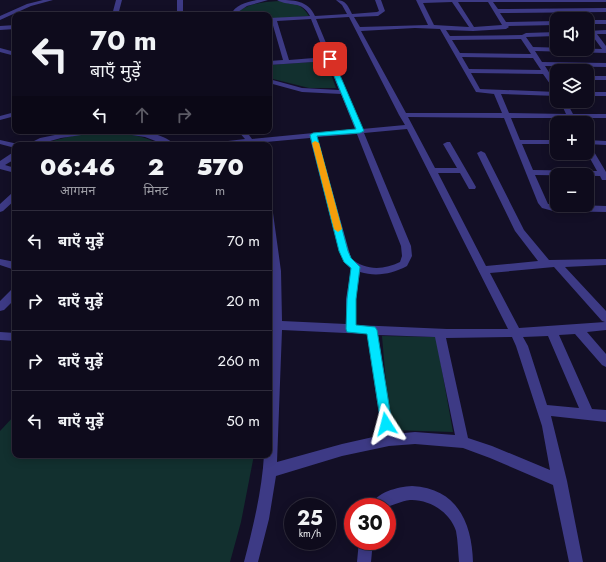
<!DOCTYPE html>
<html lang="hi">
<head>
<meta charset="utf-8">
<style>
  body { margin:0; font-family:Jost,"Noto Sans Devanagari",sans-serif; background:#1c1929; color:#f1f3f6; height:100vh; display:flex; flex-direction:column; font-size:15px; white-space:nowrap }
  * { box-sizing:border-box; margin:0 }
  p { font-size:13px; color:#9b9ba3 }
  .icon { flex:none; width:22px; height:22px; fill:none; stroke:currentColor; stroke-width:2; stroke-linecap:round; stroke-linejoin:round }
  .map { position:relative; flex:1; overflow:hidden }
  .sheet { position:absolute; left:12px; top:142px; width:260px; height:316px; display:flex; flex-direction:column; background:#0e0b1c; border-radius:8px; box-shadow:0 2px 10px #0003,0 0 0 1px #2e2b3b }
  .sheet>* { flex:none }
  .hud { position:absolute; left:12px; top:12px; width:260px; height:122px; border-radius:8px; box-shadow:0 2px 10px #0003,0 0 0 1px #2e2b3b; background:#0e0b1c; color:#f1f3f6; overflow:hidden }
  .controls { position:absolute; left:550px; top:12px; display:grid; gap:8px }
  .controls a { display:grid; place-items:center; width:44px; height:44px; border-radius:8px; background:#0e0b1c; box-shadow:0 2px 10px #0003,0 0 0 1px #2e2b3b; font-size:20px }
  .speed { position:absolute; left:284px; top:498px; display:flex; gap:8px; font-size:20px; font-weight:700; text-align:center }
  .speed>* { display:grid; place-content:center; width:52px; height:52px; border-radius:50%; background:#0e0b1c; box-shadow:0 2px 10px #0003,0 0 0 1px #2e2b3b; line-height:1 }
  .speed small { font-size:10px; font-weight:400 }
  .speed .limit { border:6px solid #d22; background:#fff; color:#111 }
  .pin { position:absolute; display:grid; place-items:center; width:34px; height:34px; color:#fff; margin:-17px; border-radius:8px; box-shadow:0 2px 6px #0006 }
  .me { position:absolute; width:44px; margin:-22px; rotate:351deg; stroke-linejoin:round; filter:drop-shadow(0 0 3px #0008) }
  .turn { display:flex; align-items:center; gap:14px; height:84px; padding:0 12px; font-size:18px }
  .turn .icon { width:52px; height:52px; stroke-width:2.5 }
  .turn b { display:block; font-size:28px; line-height:34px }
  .lanes { display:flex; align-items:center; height:38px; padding:0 12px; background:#0003; justify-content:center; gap:20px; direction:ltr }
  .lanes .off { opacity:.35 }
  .eta { display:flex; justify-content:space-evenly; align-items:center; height:68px; text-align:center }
  .eta b { font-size:24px; font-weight:800; line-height:28px }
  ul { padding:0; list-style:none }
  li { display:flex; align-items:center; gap:12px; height:60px; padding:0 12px; border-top:1px solid #2e2b3b }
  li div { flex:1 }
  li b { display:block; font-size:15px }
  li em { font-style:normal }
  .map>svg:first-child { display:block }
</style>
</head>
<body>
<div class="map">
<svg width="606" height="562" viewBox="0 0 606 562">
  <rect width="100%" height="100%" fill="#130f26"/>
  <!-- green -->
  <path fill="#12302f" d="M279,1C293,3 301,3 309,16L269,19V15H238V12C250,3 264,2 279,1Z
    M326,61L336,88H309L269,78V65Z
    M80,134C107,134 136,130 160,145H36Z
    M382,336L436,337L453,432L390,430Z
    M15,415V455H254L241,522L230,562H0V431Z"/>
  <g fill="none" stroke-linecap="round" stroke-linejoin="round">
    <!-- minor -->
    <path fill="#3d3a85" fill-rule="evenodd" d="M43,0H53L31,6L0,20V16L27,4Z
      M116,0H122L118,15H112Z
      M177,0H183V15H177Z
      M257,0H268L247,6L238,12L237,15H231C234,5 247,2 257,0Z
      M277,0C293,0 308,0 315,16L347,14L342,5L336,0C346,0 348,6 352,14L377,12L379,11L375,0H381L385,11L378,16L354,17L360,27L428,25L416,0H606V2H493L498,9L606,8V12L500,13L506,22L557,21V25L508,26L509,27L506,29L473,31L446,30L450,36L522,35L526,33L557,32V36L526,37L533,47L602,49L591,34L587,33V31L606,30V34H597L606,46V53L535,51L542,62L606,63V67L545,66L557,85V96L501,94L509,113L566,114L560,101H566L573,114H606V118H575L578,123H570L568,118H511L520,140H557V144H522L533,170L597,171L587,153V145H590L606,172V180H602L600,176L535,175L548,204L606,206V212L553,211L542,208L538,203L504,118L408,117L435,168H457L443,144L447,142H450L476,187L475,189H469L460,173H438L486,266L538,261L515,231L477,153L481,151L485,153L524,230L549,260L606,259V265L565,267L606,311V330L587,332L606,354V367L602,365L575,334L559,335L592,409L606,410V422L551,416L567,481L583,562H569L553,485L490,458L463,448L415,444L389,446L342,456L276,476L269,519L258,562H244C253,527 262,491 264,455H269V385L271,329L269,328V320H271L269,210L273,213L281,271L282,321L346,324V299L351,269L344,262L339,251L310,138L255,143L257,145L248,144L207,145L211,143L245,139L238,131H246L252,139L355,129L341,94L302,92L269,83V79L302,88L339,90L328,61L269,65V61L283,60L272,22H269V18L310,16C302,0 289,7 277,0ZM452,2L469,27L434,25L423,3ZM458,2H488L502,25L474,27ZM349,17L399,115L405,125L362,129L316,19ZM311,19L326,57L289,60L277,21ZM415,28L440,29L476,92L494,94L502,113H406L361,31ZM521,39L531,54L460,53L452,40ZM462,57L533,58L541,70L469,69ZM471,73L543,74L555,91L557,92L480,89ZM407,129L508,329H447L356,325V299L360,272C376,277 392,274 407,266L412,256L411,246L364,133ZM357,134L401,246L402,256L400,262C384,270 365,271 351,258L317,137ZM554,267L602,321L605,322L519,328L490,273ZM282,330L367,334L382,435L342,444L277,462ZM378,335L435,337L455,435L415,432L394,434ZM548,336L579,408L547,405L528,346L523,337ZM512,337L516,346L542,426L550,470L492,446L468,438L446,338Z
      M68,11L79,15H52Z
      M587,20H606V24H587Z
      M15,25V29L0,30V26Z
      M0,48L15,52V56L0,52Z
      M587,76H606V80H587Z
      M587,92H606V96H587Z
      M15,112V116L0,120V116Z
      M75,131H99L95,133L61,138L36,145H26L40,138Z
      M114,131C134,131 160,130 175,145H166L145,137L118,133Z
      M0,140L18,144V145H15V148L0,144Z
      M587,140L606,141V145L587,144Z
      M12,153H15V159L5,165L15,168V173L0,169V161Z
      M15,192V200L3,211L0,212V204L12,193Z
      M0,259L15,262V270L0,265Z
      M15,289V299L4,310L0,311V301L11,290Z
      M0,332L15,333V341L0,340Z
      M412,486C457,488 472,523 473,562H459C458,552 458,541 456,531C450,512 429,499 410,500C401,501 394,505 386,507C381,508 375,507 370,507C376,492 397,487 412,486Z
      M359,541H373L371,562H357Z"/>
  </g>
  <!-- route -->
  <path fill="#00e5ff" stroke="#0095a6" d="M328,58L333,59L364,131L360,133L317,136L348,251L351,258L360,267L356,299V325L375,327L377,330L392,424L390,428L386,430L382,428L381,424L367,334L347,332L346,329L347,299L351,268L344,262L339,251L310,135L313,133L356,129L327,59Z"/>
  <!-- slow -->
  <path fill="#f59e0b" d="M315,141L319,143L342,229L338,232L334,229L312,143Z"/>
</svg>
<div class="controls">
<a><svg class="icon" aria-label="sound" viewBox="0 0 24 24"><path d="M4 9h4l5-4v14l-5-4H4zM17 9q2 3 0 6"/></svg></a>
<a><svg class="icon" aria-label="layers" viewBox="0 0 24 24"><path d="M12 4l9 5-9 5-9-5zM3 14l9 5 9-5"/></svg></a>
<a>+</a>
<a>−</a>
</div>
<div class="speed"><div>25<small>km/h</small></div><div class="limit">30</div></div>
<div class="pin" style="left:330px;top:59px;background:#d93025"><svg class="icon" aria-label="arrive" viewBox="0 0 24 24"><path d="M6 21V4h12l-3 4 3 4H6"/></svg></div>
<svg class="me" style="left:386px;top:424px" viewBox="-20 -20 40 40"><path d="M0-17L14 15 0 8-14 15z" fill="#00e5ff" stroke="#fff" stroke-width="4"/></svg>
<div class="hud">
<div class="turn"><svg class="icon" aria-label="left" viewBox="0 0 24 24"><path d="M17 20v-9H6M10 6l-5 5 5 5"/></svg><div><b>70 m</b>बाएँ मुड़ें</div></div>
<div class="lanes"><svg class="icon" aria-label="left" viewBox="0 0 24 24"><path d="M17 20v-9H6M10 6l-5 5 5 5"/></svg><svg class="icon off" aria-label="ahead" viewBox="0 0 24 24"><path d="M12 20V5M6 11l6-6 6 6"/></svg><svg class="icon off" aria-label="right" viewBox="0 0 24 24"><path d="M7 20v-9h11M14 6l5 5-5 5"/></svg></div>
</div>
<section class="sheet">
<div class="eta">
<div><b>06:46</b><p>आगमन</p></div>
<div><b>2</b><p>मिनट</p></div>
<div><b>570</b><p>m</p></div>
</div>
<ul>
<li><svg class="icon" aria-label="left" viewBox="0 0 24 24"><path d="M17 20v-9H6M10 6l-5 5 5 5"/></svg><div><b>बाएँ मुड़ें</b></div><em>70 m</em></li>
<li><svg class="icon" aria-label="right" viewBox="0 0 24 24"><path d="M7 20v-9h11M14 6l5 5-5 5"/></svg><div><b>दाएँ मुड़ें</b></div><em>20 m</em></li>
<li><svg class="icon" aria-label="right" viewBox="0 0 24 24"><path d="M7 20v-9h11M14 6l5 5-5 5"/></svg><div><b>दाएँ मुड़ें</b></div><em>260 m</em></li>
<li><svg class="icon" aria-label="left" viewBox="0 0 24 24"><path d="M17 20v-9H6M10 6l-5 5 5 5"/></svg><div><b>बाएँ मुड़ें</b></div><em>50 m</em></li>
</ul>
</section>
</div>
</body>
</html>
